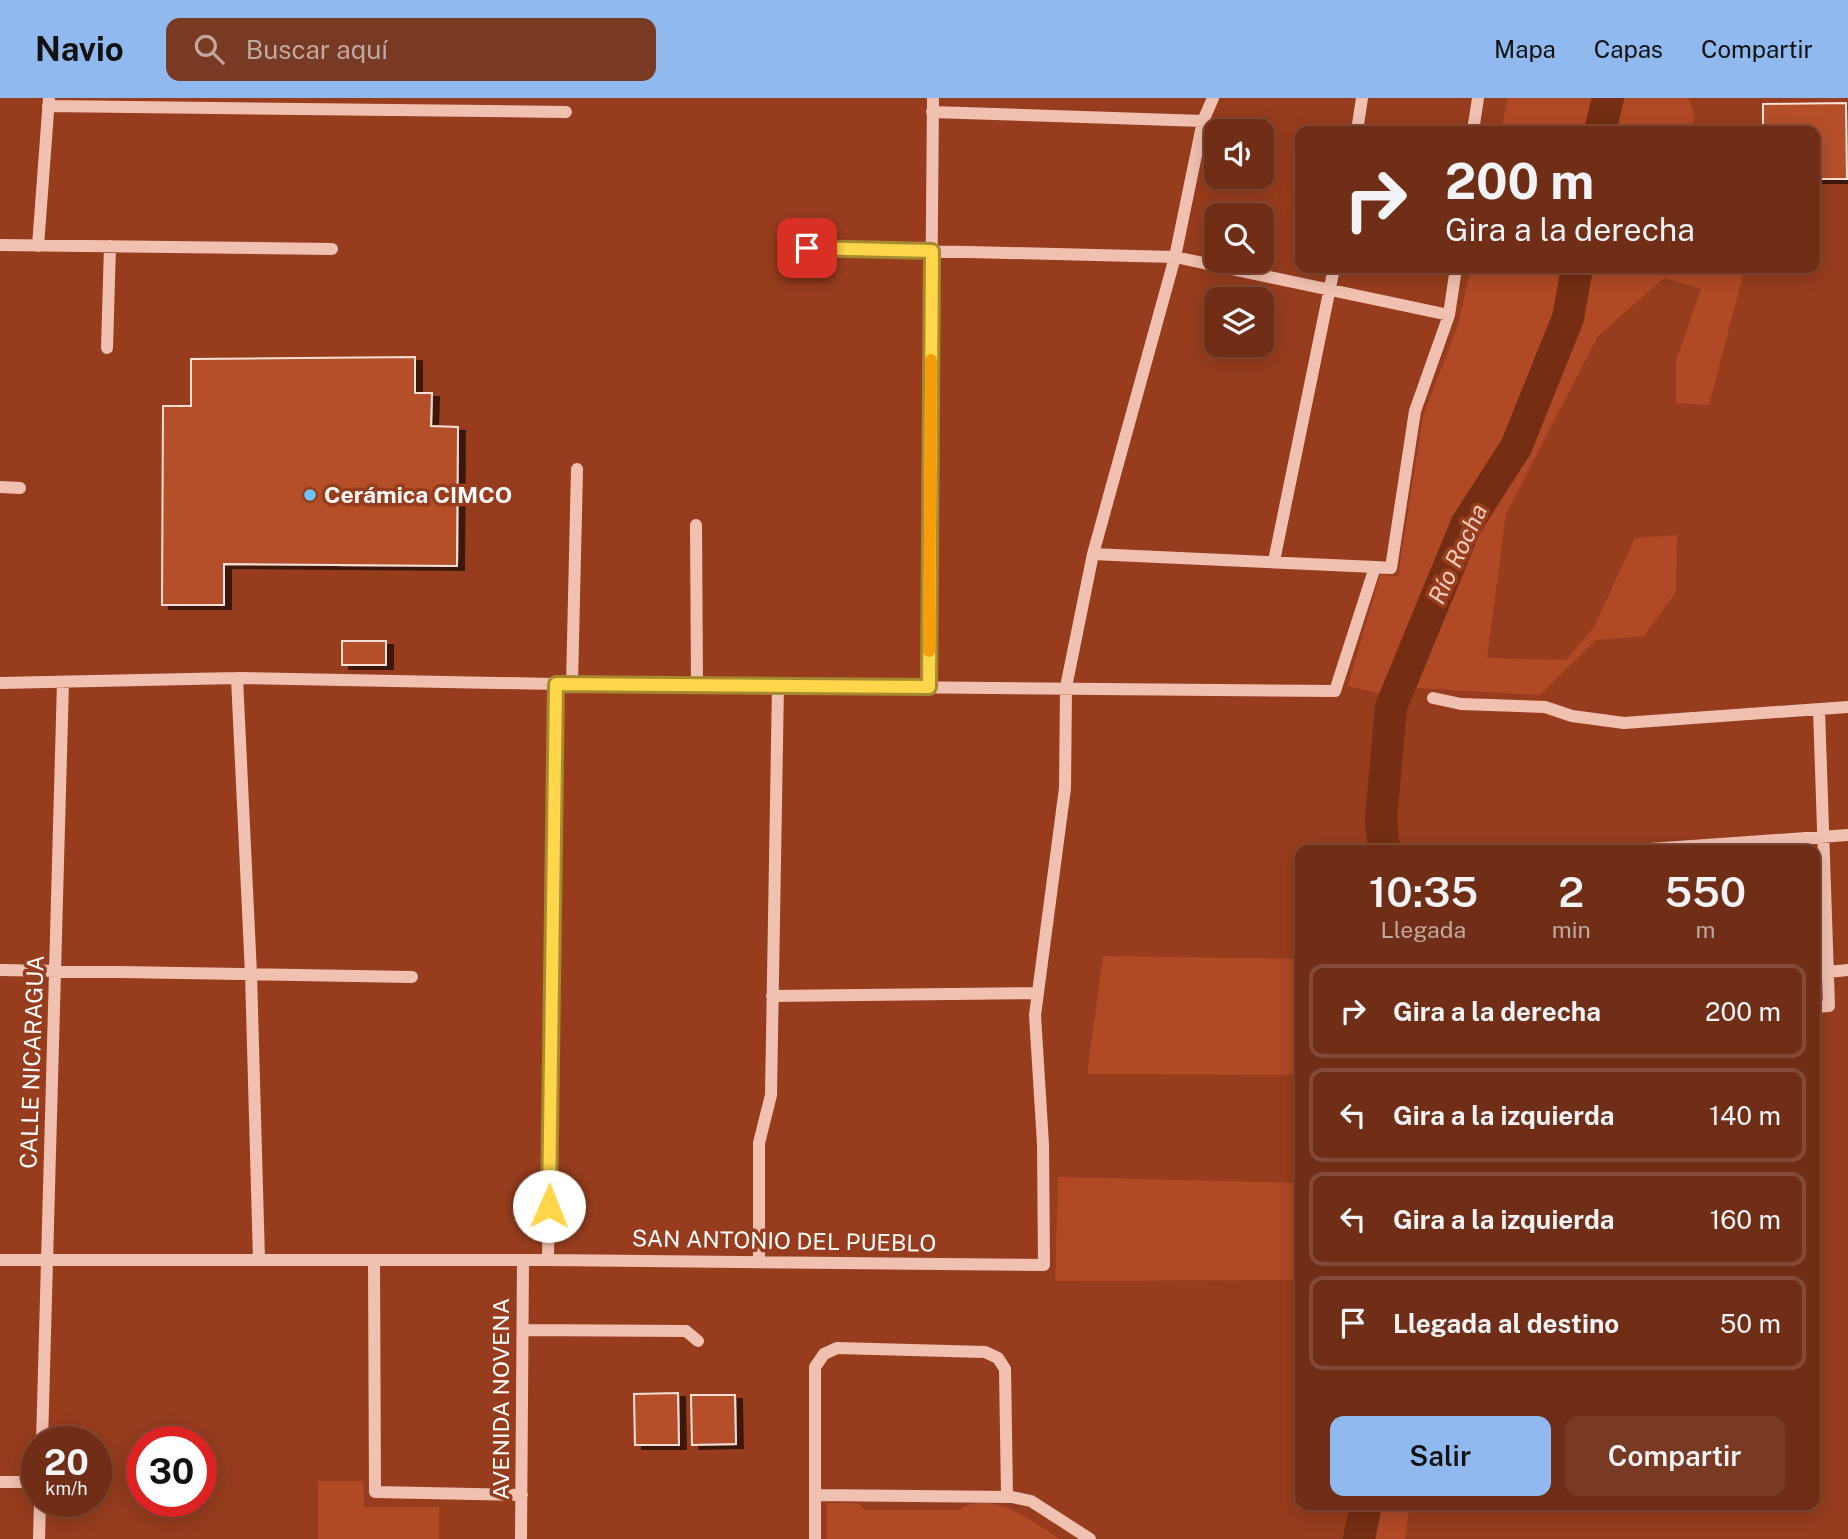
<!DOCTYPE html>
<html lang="es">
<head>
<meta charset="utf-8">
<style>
  body { margin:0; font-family:"Public Sans",sans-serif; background:#793a23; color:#f1f3f6; height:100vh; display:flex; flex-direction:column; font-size:26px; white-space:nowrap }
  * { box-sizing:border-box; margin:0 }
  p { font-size:23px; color:#c0a8a1 }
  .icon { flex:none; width:38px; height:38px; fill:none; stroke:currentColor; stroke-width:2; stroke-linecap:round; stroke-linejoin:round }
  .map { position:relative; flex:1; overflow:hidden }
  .drawer { position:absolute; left:1295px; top:747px; width:525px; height:665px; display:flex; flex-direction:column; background:#712e16; border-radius:14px; box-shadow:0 4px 18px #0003,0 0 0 2px #834a35 }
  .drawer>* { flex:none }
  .guide { position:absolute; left:1295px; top:28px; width:525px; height:147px; border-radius:14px; box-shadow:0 4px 18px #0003,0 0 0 2px #834a35; background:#712e16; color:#f1f3f6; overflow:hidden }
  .controls { position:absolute; left:1204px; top:21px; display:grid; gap:14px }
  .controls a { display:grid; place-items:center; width:70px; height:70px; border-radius:14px; background:#712e16; box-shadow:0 4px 18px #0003,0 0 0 2px #834a35; font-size:35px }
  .speed { position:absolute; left:21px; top:1328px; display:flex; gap:14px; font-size:35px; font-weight:700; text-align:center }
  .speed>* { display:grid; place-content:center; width:91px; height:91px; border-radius:50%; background:#712e16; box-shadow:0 4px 18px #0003,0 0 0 2px #834a35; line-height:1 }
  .speed small { font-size:18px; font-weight:400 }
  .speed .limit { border:10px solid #d22; background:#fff; color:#111 }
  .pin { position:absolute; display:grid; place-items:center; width:60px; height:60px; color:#fff; margin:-30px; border-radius:14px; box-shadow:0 4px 10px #0006 }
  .me { position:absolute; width:77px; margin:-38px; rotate:1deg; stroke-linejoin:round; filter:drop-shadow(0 0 5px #0008) }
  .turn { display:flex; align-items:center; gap:24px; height:147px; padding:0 35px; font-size:32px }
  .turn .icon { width:91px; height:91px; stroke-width:2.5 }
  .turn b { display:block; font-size:49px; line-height:60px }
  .eta { display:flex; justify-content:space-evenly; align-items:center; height:119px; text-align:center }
  .eta b { font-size:42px; font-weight:600; line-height:49px }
  .cta { display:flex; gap:14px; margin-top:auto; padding:14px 35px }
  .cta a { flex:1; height:80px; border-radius:14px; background:#90b9f0; color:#111; font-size:28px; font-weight:600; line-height:80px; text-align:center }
  .cta a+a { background:#793a23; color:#f1f3f6 }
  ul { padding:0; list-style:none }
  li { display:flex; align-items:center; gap:21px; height:94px; margin:0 14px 10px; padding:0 21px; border:4px solid #834a35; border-radius:14px }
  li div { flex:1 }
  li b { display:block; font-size:26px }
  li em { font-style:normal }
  header { display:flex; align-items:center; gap:42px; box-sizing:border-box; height:98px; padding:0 35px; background:#90b9f0; color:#111 }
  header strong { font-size:33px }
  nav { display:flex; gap:38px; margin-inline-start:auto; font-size:24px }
  .search { width:490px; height:63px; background:#793a23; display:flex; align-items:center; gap:18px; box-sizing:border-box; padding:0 24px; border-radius:14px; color:#c0a8a1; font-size:26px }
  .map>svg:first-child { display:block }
</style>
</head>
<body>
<header>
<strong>Navio</strong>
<div class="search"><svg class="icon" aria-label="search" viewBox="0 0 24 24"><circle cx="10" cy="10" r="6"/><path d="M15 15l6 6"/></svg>Buscar aquí</div>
<nav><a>Mapa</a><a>Capas</a><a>Compartir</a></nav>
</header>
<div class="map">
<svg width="1848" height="1441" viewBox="0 0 1848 1441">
  <defs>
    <filter id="shadow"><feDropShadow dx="7" dy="4" stdDeviation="0" flood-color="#0009"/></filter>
  </defs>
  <rect width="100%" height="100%" fill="#973d1d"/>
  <!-- green -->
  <path fill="#b04926" d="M1508,0H1601L1595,33H1501Z
    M1619,0H1688L1694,15L1693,33H1613Z
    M1471,170H1568L1559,214L1512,342L1462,413L1385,597L1348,588L1380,477L1398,478L1423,318L1458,227Z
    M1588,170H1745L1709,307L1676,305V262L1701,191L1664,180L1598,238L1506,416L1487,560L1566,562L1594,529L1635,440L1677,437L1676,494L1644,538L1596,542L1540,597L1415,590L1489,411L1524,361L1578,228Z
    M1103,858L1300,861V977L1087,976Z
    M1058,1079L1300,1085V1182L1055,1183Z
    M318,1383H363L364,1409H439V1441H318Z
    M827,1405H858L865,1412H958C992,1390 1031,1423 1060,1441H827Z
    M1380,1407H1410L1405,1441H1373Z"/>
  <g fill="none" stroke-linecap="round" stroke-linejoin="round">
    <!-- river -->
    <path stroke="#752e13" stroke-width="32" d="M1600,33L1608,0
      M1384,752L1381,721L1391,609L1466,427L1516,349L1568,220L1577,170
      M1359,1441L1366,1407"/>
  </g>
  <!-- building -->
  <path fill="#b44f2c" stroke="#fbe0d8" stroke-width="2" filter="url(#shadow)" d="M1846,5L1847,81H1815V33H1763V6Z
    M415,259V295H432L431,328L458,329L457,468L224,466V507H162L163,308H191V261Z
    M342,543H386V567H342Z
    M678,1295L679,1347H635L634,1296Z
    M691,1297H735L736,1346L692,1347Z"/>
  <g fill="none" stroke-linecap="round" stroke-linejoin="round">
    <!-- minor -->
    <path stroke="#f0c1b1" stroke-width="12" d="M48,8L566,14
      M932,14L1203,23
      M1357,33L1362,0
      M1473,33L1478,0
      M0,147L332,151
      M38,148L49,0
      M807,150L1175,159L1449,217
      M107,250L110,148
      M0,389L20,390
      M696,427L697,587
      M1093,456L1375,469
      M1274,463L1334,170
      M237,580L251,876L259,1162
      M0,585L237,580L556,586L1335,593L1375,469L1391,470L1415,313L1449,217L1456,170
      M572,586L577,371
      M928,589L933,0
      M1433,600L1461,606L1545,609L1572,618L1624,625L1848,609
      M1635,752L1848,737
      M0,872L412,879
      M1828,874L1848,872
      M772,898L1038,895
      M1815,909L1829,908L1819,612
      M0,1162H548L1044,1167L1043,1046L1035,917L1065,690L1066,589L1093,456L1175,159L1203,23L1213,0
      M374,1162L375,1394L522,1397
      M548,1162L556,586
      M759,1164V1045L771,997L778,587
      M523,1232L686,1233L698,1243
      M42,1344L63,584
      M0,1384H37
      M816,1397L1012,1399L1031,1403L1090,1441
      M39,1441L40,1404
      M521,1441L523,1162
      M815,1441V1269L824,1256L837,1250L985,1254L998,1260L1005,1271L1007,1398"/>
  </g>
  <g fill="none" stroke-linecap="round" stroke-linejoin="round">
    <!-- route casing -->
    <g stroke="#a68a30" stroke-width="18">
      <path id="route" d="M549,1108L556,586L929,589L932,153L807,150"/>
    </g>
    <!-- route -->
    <use href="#route" stroke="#ffd54a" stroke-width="12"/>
    <!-- slow -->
    <path stroke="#f59e0b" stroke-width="12" d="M929,553L931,262"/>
  </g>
  <!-- markers -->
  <circle fill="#6fc3ff" stroke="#973d1d" stroke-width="2.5" cx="310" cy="397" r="7"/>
  <g text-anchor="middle" stroke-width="7" stroke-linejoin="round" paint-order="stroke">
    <!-- poi labels -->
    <g font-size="23" font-weight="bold" fill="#fff" stroke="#973d1d" text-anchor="start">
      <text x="324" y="405">Cerámica CIMCO</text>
    </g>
    <!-- street labels -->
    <g font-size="23" fill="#fff" stroke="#973d1d">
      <text transform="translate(32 964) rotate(-88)" y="8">CALLE NICARAGUA</text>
      <text transform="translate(784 1143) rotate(1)" y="8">SAN ANTONIO DEL PUEBLO</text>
      <text transform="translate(501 1301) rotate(-90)" y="8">AVENIDA NOVENA</text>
    </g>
    <!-- water labels -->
    <g font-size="24" font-style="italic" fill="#f6cbbd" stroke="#973d1d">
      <text transform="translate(1458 456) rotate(-65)" y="8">Río Rocha</text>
    </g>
  </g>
</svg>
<div class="controls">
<a><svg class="icon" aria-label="sound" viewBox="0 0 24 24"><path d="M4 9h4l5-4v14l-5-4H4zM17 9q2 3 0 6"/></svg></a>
<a><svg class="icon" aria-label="search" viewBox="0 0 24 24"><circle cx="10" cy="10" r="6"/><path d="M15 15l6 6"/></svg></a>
<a><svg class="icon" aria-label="layers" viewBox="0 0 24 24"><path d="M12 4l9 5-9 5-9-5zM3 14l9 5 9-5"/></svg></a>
</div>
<div class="speed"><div>20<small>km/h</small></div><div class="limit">30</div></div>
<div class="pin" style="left:807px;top:150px;background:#d93025"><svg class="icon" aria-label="arrive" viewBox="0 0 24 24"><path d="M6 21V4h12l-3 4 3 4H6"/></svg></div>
<svg class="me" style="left:549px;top:1108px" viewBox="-20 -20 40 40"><circle r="19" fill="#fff"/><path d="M0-13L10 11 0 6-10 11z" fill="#ffd54a"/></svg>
<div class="guide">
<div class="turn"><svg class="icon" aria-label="right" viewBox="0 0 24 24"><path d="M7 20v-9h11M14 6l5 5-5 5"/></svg><div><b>200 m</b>Gira a la derecha</div></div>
</div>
<section class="drawer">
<div class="eta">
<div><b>10:35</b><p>Llegada</p></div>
<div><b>2</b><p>min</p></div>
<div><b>550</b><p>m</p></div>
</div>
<ul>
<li><svg class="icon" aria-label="right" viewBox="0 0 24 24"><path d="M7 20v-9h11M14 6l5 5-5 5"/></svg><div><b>Gira a la derecha</b></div><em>200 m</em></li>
<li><svg class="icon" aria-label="left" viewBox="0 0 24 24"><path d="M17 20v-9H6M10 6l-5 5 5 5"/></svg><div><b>Gira a la izquierda</b></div><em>140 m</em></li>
<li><svg class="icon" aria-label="left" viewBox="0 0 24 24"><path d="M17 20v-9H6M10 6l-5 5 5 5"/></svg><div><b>Gira a la izquierda</b></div><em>160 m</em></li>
<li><svg class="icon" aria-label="arrive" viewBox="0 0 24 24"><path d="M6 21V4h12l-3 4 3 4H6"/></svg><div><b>Llegada al destino</b></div><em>50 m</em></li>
</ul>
<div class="cta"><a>Salir</a><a>Compartir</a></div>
</section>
</div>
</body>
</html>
